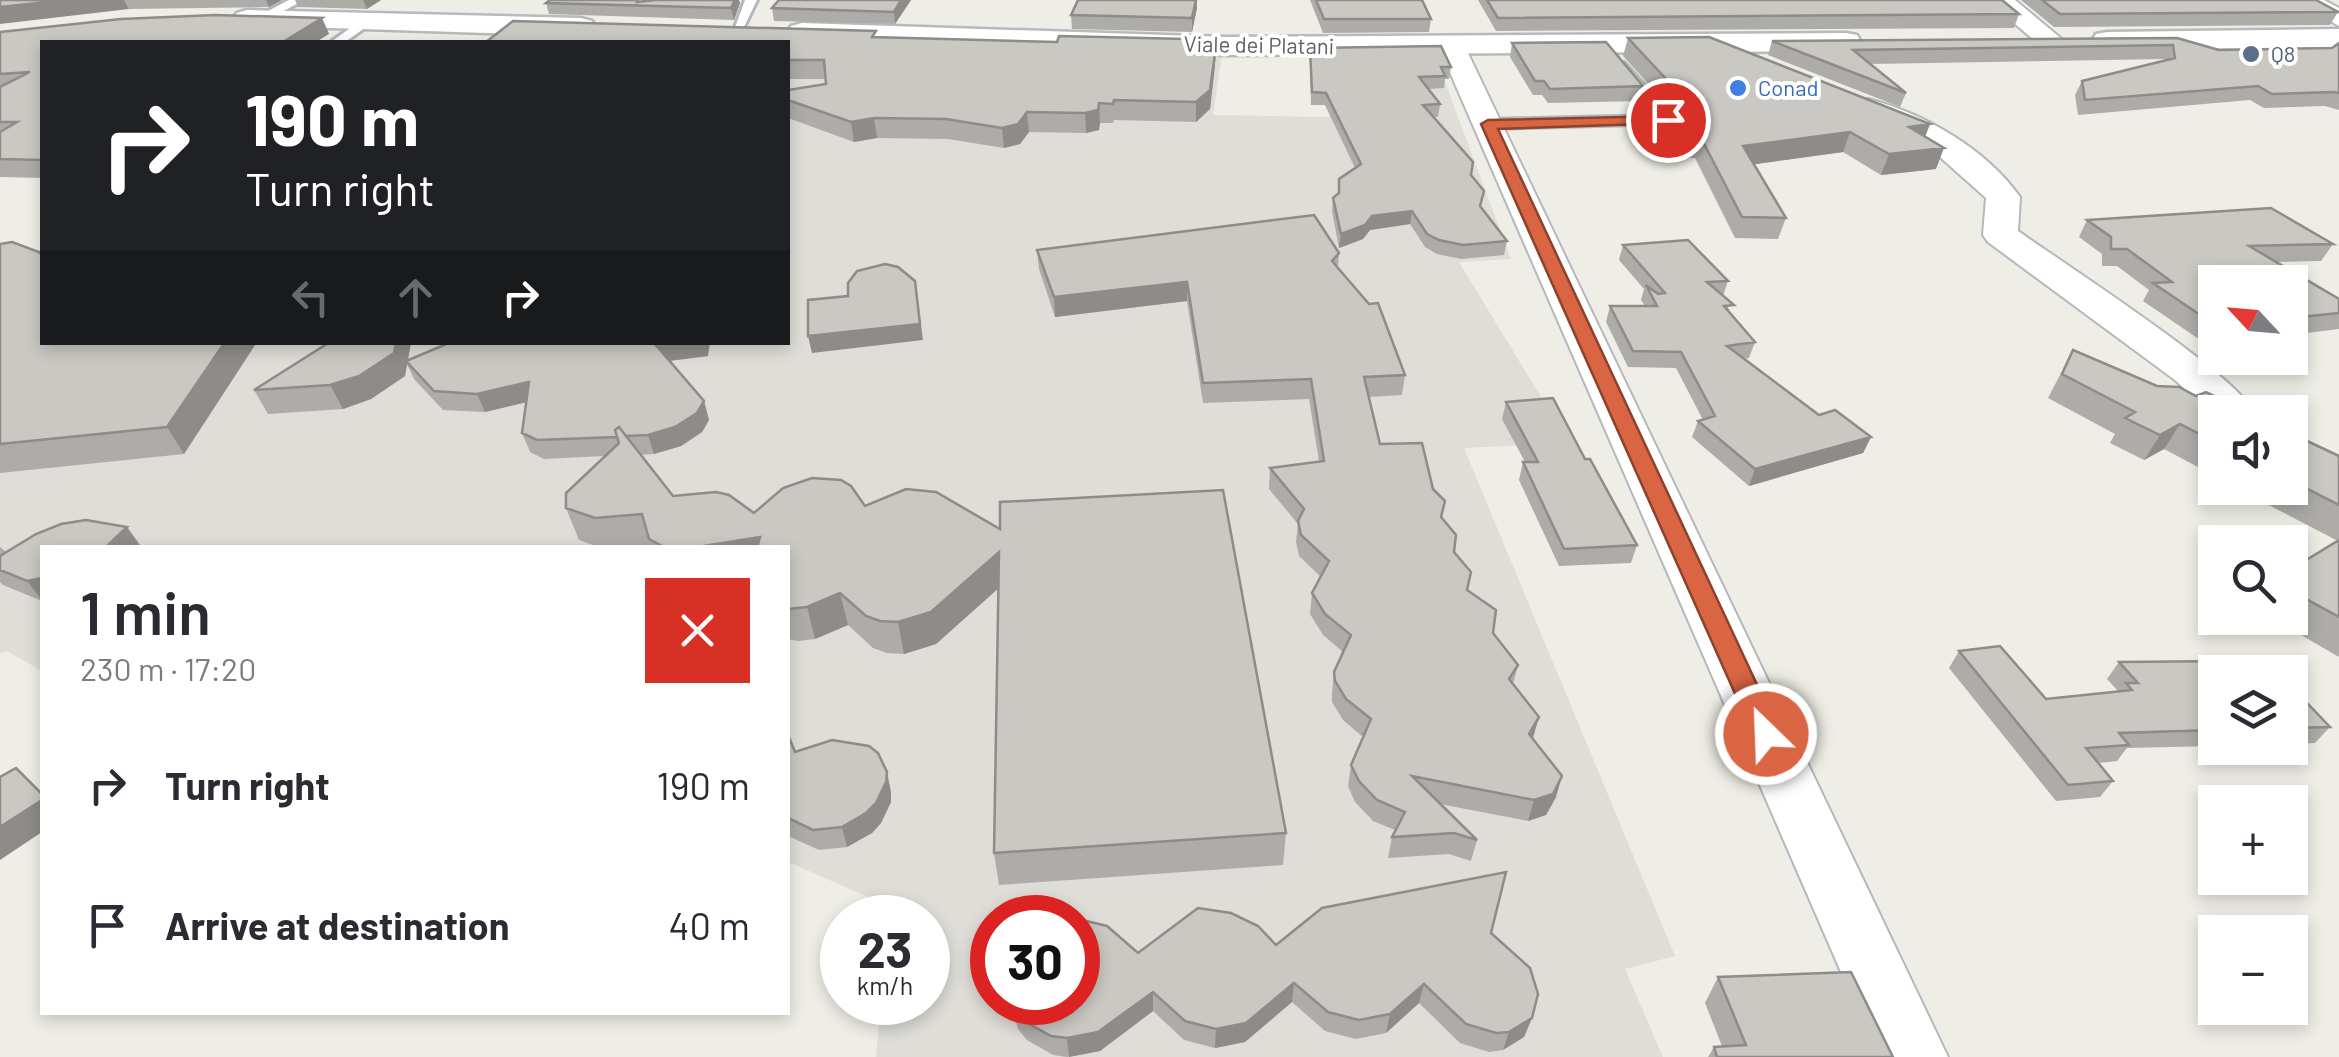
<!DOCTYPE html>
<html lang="en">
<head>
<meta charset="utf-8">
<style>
  body { margin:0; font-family:Barlow,sans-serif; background:#f7f7f7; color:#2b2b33; height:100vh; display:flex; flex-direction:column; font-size:38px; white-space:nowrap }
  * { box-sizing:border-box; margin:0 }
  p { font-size:32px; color:#7c7c81 }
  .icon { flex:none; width:55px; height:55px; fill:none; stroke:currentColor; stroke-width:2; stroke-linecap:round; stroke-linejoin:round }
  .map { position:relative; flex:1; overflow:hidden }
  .side { position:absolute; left:40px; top:545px; width:750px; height:470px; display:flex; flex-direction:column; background:#fff; border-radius:0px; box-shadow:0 5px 15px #0003 }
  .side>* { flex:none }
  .guide { position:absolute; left:40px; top:40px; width:750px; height:305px; border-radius:0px; box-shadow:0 5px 15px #0003; background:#202124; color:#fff; overflow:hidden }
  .needle { width:65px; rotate:296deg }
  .fabs { position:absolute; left:2198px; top:265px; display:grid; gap:20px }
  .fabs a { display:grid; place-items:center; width:110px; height:110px; border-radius:0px; background:#fff; box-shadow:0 5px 15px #0003; font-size:50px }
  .speed { position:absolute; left:820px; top:895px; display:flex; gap:20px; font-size:50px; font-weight:700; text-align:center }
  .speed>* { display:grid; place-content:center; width:130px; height:130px; border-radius:50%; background:#fff; box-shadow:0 5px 15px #0003; line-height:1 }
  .speed small { font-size:25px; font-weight:400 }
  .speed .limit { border:15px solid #d22; background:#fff; color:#111 }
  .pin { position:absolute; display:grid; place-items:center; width:85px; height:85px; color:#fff; margin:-42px; border:5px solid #fff; border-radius:50%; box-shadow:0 2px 10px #0007 }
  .me { position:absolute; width:110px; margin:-55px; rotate:336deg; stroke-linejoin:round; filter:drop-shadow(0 0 8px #0008) }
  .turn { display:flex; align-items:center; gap:35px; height:210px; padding:0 40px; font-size:45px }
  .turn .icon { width:130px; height:130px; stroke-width:2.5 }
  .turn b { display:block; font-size:70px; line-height:85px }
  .lanes { display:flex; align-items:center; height:95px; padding:0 40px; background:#0003; justify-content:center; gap:50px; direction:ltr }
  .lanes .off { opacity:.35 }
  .round { display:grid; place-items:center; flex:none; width:105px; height:105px; border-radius:0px; background:#f7f7f7 }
  .headline { display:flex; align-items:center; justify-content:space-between; height:170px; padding:0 40px }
  h1 { font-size:60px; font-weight:600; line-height:75px }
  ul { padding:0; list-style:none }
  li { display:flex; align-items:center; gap:30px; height:140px; padding:0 40px }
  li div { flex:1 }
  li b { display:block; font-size:38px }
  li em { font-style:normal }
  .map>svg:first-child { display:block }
</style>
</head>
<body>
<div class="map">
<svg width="2339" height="1057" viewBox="0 0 2339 1057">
  <rect width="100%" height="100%" fill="#efeee6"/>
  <!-- industrial -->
  <path fill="#deddd8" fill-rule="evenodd" d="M788,48L1222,54L1213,115L1329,117L1331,99L1439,66L1511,259L1459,262L1569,443L1464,448L1675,956L1625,969L1663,1057H876L881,1003L928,1002V918L888,917L889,906L788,862V548H42V671L7,651L0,654V260L42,252V342H788ZM992,918H1078V1002H992Z"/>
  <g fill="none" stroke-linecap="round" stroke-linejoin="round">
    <!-- lane casing -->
    <g stroke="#b6b7bc" stroke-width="6">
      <path id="lane" d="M289,0H304L263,22L253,19Z
        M745,0H757L741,33H733Z
        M363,19L373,22L345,42H331Z
        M1624,63L1673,117V123L1488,128L1481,124L1488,120L1657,116L1617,67Z"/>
    </g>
    <!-- street casing -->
    <g stroke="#b6b7bc" stroke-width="4">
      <path id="street" d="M1987,0H2015L2063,40L2059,46H2041Z
        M2293,0H2324L2339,8V26Z
        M1452,39L1465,47L1948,1057H1878L1439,47Z
        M1868,99C1924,113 1986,149 2020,197L2018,231C2060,261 2240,377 2253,412H2215V417L2175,380L1988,242L1983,235L1986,198L1931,149L1858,114L1853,108L1858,102Z"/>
    </g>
    <!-- secondary casing -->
    <g stroke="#b8b9bf" stroke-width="5">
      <path id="secondary" d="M247,10L581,18L592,21L596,27L592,33L581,36L237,25L232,19L237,13Z
        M802,23L1226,37L1846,33L1857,35L1861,42L1857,49L1846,51L1226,55L791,38L787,32L791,26Z
        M2339,29V47L2107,50L2096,48L2092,41L2096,34L2107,32Z"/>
    </g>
    <!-- lane -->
    <use href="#lane" fill="#fff" fill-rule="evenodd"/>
    <!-- street -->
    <use href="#street" fill="#fff" fill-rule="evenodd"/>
    <!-- secondary -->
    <use href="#secondary" fill="#fff" fill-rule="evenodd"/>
  </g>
  <!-- wall -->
  <path fill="#aeaca8" d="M0,0H282L269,7L129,9Z
    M295,0H381L367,9L298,7Z
    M911,0L895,24L774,21L772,8Z
    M1078,0H1197V8L1192,32L1072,29L1071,15Z
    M1310,0H1422L1431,19L1429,32L1323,33Z
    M1478,0H2002L2019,14L2014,28L1496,31Z
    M2021,0H2316L2338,12L2330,25L2054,27Z
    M546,3H740L734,20L549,14Z
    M322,18L329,34L42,42V178L0,177V32Z
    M877,37L1057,42L1186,39V45L1215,65L1210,109L1196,122L1114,120L1113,123H1100L1099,130L1086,133L1029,132L1020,144L1004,148L948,139L877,138L854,142L788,118V90L826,84L825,79H788V42Z
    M1628,38L1930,124L1925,137L1936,169L1881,175L1843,152L1754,164L1786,218L1778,239L1735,238L1695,158H1684L1661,127L1667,108L1669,107L1623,56Z
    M2177,38L2219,50L2332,48L2339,43V110L2325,106L2264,108L2250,100L2078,115L2075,95L2082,81L2166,60V59L1870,64L1906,93L1900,107L1768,55L1772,41Z
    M1512,43L1643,86L1640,101L1548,103L1542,95H1533L1510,57Z
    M1310,48L1451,67L1449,79H1445L1444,88L1428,89L1440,104L1438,117H1433L1471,175L1481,208L1507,241L1504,255L1461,259L1437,254L1425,247L1410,224L1370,230L1363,239L1339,248L1332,211L1333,198L1338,194L1339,179L1355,168L1325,105H1311Z
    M2087,220L2333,244L2321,261L2277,262L2339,299V329L2290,335V282H2215V343L2206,344L2143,301L2149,290L2117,266H2102V254L2079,237Z
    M0,244L42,342H257L184,454L0,473Z
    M1623,245L1728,281L1723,296L1731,314L1755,342L1749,358L1744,359L1819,415L1871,437L1863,453L1749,486L1692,437L1698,421L1703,420L1676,368L1628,367L1606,322L1610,306H1645L1641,300L1644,289L1619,260Z
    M1037,250L1339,253L1338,267L1405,375L1402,395L1369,397L1380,444L1433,489L1467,590L1493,633L1518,665L1513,684L1556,797L1546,815L1528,821L1440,804L1477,840L1471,861L1449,854L1388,858L1392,837L1395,830L1373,821L1355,802L1348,786L1351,765L1363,737L1343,720L1332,702V693L1334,672L1343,652L1323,635L1310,614L1312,593L1321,577L1299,556L1296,542L1298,524L1269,489L1270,468L1319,461L1309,399L1203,403L1187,301L1055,317L1039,269Z
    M330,342H411L408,360L708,356L669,361L704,401L709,420L702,432L681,446L654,454L640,455L673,496L754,513L865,506L906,489L1286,833L1283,865L999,885L994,853L999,588L936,644L904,654L887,653L873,648L848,625L815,639L798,641L788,639V548H652V546L601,548L579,540L566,508L605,456L544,459L530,452L522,433L526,402L485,412L443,410L414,379L407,364L405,376L371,399L343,409L268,414L254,390Z
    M2073,350L2157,386L2196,396L2215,412V476L2164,449L2144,460L2110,443L2115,434L2048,398Z
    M1506,402L1585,459L1637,545L1631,563L1559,566L1519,480L1523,462H1525L1502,419Z
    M2290,433L2339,456V657L2272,618H2290V570L2338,541L2236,488H2290Z
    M86,520L127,527L142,547L42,548V601L3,585L0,582V547L6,552L36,534L61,524Z
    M1959,651L2046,699L2119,692L2107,679L2119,662L2215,672V746L2127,748L2117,761L2098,763L2113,781L2100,797L2056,801L1949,668Z
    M2290,685L2330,727L2315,743L2290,744Z
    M788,735L795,752L891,792V802L881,823L872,833L847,847L819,850L788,836Z
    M1491,933L1532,1018L1524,1037L1503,1050L1489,1052L1460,1043L1419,1003L1386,1033L1356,1039L1325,1031L1292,1002L1245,1042L1215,1048L1184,1040L1153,1011L1100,1051L1067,1057L1053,1055L1027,1040L1018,1029L1011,1002H1078L1138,953Z
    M1718,977L1893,1057H1708L1714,1047L1722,1046L1705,1003Z"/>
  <!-- shaded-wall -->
  <path fill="#8d8c88" d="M65,0H124L129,9L0,24V7Z
    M266,0H282L269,7Z
    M363,0H381L367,9Z
    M735,0H739L740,3L734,20L731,8Z
    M901,0H911L895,24L894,12Z
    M1196,0L1197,8L1192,32V18Z
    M322,18L329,34L316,42H283Z
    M1216,46L1215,65L1210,109L1196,122V102Z
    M1099,103L1100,123L1099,130L1086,133L1085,113Z
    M1027,112L1029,132L1020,144L1004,148L1002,128Z
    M874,118L877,138L854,142L851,122Z
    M1930,124L1922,144L1909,127Z
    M1850,132L1843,152L1736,167L1743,146Z
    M1944,148L1936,169L1881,175L1889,154Z
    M1412,211L1410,224L1370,230L1363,239L1339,248L1341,234L1372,216Z
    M915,281L923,340L812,353L808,336Z
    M1187,282V301L1055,317L1054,297Z
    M225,342H257L184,454L167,427Z
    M396,342H411L405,376L371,399L343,409L330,385Z
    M664,342H710L708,356L660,362L655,344Z
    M529,382L536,400L485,412L477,394Z
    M704,401L709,420L702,432L681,446L654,454L648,435Z
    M2180,424L2164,449L2144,460L2160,435Z
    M1871,437L1863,453L1749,486L1755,469Z
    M127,527L141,548H105Z
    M760,537L763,548H691Z
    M999,552L1003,584L936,644L904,654L898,622Z
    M42,578V600L27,581Z
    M840,593L848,625L815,639L807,607Z
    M1539,717L1533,738L1529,734Z
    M887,772L891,792V802L881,823L872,833L847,847L842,827Z
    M1562,776L1556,797L1546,815L1528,821L1534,800Z
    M42,800V832L0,860V827Z
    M1294,983L1292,1002L1245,1042L1215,1048L1216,1029Z
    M1424,984L1419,1003L1386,1033L1390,1014Z
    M1153,992V1011L1100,1051L1069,1057L1067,1038Z
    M1532,1018L1524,1037L1503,1050L1509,1032Z"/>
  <!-- building -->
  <path fill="#cac8c3" stroke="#8d8c88" stroke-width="2.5" d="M0,0H65L0,7Z
    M550,0H638L637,2L655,0H735L731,8L546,3Z
    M779,0H901L894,12L772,8Z
    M1078,0H1196L1192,18L1071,15Z
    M1316,0H1422L1431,19H1324Z
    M1487,0H2002L2019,14L1498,18Z
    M2042,0H2316L2338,12L2060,14Z
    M215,15L322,18L283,42H42V160L0,159V132L17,122H0V87L30,72L0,74V32L121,19Z
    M513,21L876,31L872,37L1057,42L1059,36L1186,39L1185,45L1216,46L1210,90L1196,102L1114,100L1113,104L1099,103L1098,110L1085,113L1027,112L1018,124L1002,128L946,119L874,118L851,122L788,100V90L826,84L824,60H788V42H486Z
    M1709,37L1930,124L1909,127L1944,148L1889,154L1850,132L1743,146L1786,218L1742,217L1701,138H1690L1667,108L1681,106V95L1628,38Z
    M2177,38L2219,50L2332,48L2339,43V93L2333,92L2272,94L2258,86L2085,100L2082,81L2175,58L2173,45L1853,50L1906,93L1772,41Z
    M1606,42L1643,86L1550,89L1544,81H1535L1512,43Z
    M1441,46L1451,67H1441L1445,76L1419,77L1440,104L1423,105L1473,162L1471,175L1484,191L1480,206L1507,241L1463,245L1439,240L1427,234L1412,211L1372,216L1365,225L1341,234L1333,198L1339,193V179L1361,164L1326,93L1312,92L1310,48Z
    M2271,208L2333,244L2249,246L2339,299V313L2290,318V282H2215V325L2153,283L2172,282L2127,249H2111V237L2087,220Z
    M1314,215L1339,253L1332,261L1369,304L1378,303L1405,375L1364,377L1380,444L1422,443L1433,489L1445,501L1441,517L1456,535L1454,552L1471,572L1467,590L1496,610L1493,633L1518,665L1509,679L1539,717L1529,734L1562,776L1553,794L1534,800L1412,776L1477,840L1454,833L1392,837L1405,812L1377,800L1359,781L1351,765L1371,719L1346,699L1335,681L1334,672L1351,635L1325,614L1312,593L1329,561L1301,535L1298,521L1304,509L1270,468L1324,461L1311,379L1203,383L1187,282L1054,297L1037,250Z
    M1688,240L1728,281L1707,282L1734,305L1724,306L1755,342L1727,346L1819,415L1835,410L1871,437L1755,469L1698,421L1715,416L1681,352L1633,351L1610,306H1657L1646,285L1658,294L1665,293L1623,245Z
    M12,242L39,252L42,255V342H225L167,427L0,444V244Z
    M885,264L898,267L915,281L920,324L808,336V300L848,296V283L857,271Z
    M330,342H396L394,353L359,376L330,385L254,390Z
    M451,342H664L655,344L704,401L697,413L675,427L648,435L626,436L619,427L615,430L617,437L537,440L522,433L529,382L477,394L434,391L406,361Z
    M2073,350L2157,386L2179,387L2196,396L2206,392L2248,412H2215V442L2180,424L2160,435L2125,418L2135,412L2062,374Z
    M1553,398L1585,459H1590L1637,545L1564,549L1523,462H1538L1506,402Z
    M619,427L673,496L716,492L729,495L754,513L783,488L812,478L841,480L851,486L865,506L906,489L936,492L1000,529V502L1223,490L1286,833L994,853L999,552L931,612L898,622L880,621L866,616L840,593L807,607L788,609V548H757L760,537L691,548H666L649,539L642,514L595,518L566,508V493L619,443L615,430Z
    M2290,433L2339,456V505L2290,480Z
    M86,520L127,527L105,548H42V578L27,581L0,570V556L36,534L61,524Z
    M2339,540V617L2290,590V570Z
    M2000,646L2046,699L2132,690L2126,683H2138L2119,662L2230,661L2241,672H2215V730L2119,733L2129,745L2086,748L2113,781L2068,785L1959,651Z
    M2290,685L2330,727L2290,728Z
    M788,735L795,752L832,740L869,746L878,753L887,772L886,782L876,803L866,813L842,827L813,830L788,818Z
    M16,768L42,794V800L0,827V777Z
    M1506,872L1491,933L1530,968L1538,994L1532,1018L1509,1032L1496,1033L1466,1024L1424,984L1390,1014L1359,1020L1328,1012L1294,983L1246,1023L1216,1029L1185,1021L1153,992L1098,1032L1067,1038L1051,1036L1024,1021L1015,1010L1013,1002H1078V919L1107,926L1138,953L1198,908L1231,913L1258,926L1276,945L1322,908Z
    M1851,972L1893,1057H1717L1714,1047L1746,1045L1718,977Z"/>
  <!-- route -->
  <path fill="#d96542" stroke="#8d422b" stroke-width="2.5" d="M1668,116L1676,120L1674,123L1498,129L1780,734L1776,742L1766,745L1757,742L1753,734L1481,124L1488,120Z"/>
  <!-- markers -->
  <circle fill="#5c6f8a" stroke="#fff" stroke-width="4" cx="2251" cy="54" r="10"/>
  <circle fill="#3f7fe0" stroke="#fff" stroke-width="4" cx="1738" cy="88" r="10"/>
  <g text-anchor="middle" stroke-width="8" stroke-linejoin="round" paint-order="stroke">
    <!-- far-street labels -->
    <g font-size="22" fill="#5e6065" stroke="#fff">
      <text transform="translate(1259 45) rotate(1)" y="8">Viale dei Platani</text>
    </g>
    <!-- far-service labels -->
    <g font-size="22" fill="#4e5e75" stroke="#fff" text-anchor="start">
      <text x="2271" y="62">Q8</text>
    </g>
    <!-- far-shop labels -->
    <g font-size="22" fill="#366cbe" stroke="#fff" text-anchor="start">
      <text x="1758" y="96">Conad</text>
    </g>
  </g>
</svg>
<div class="fabs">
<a><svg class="needle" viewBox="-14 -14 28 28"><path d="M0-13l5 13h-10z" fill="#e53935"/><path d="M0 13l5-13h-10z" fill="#7c7c81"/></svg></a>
<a><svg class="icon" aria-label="sound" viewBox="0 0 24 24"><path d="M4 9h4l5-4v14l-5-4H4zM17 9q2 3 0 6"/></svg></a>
<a><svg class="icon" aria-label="search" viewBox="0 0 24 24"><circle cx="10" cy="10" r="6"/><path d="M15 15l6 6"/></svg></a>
<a><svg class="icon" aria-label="layers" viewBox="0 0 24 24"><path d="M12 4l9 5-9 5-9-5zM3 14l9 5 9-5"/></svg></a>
<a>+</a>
<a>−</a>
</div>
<div class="speed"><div>23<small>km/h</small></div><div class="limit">30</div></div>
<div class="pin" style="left:1668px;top:120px;background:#d93025"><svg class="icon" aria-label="arrive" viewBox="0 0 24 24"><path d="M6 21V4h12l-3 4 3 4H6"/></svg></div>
<svg class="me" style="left:1766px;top:734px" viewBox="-20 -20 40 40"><circle r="17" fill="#d96542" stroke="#fff" stroke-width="3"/><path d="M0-11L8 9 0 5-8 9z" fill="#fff"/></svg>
<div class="guide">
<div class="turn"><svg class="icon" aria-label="right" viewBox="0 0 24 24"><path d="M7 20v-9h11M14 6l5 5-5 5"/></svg><div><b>190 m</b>Turn right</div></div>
<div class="lanes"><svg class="icon off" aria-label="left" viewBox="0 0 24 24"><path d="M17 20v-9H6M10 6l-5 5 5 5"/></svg><svg class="icon off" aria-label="ahead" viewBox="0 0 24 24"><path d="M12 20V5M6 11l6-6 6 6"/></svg><svg class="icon" aria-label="right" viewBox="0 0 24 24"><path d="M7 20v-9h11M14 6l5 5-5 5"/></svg></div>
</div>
<section class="side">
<div class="headline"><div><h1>1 min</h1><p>230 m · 17:20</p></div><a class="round" style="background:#d93025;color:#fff"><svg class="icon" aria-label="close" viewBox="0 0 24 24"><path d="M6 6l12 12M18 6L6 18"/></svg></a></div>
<ul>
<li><svg class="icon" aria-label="right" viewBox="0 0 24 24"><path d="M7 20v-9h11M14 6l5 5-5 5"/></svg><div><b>Turn right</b></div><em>190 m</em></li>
<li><svg class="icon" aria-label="arrive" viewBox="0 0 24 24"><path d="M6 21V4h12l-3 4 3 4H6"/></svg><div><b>Arrive at destination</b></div><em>40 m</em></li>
</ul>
</section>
</div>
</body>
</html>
